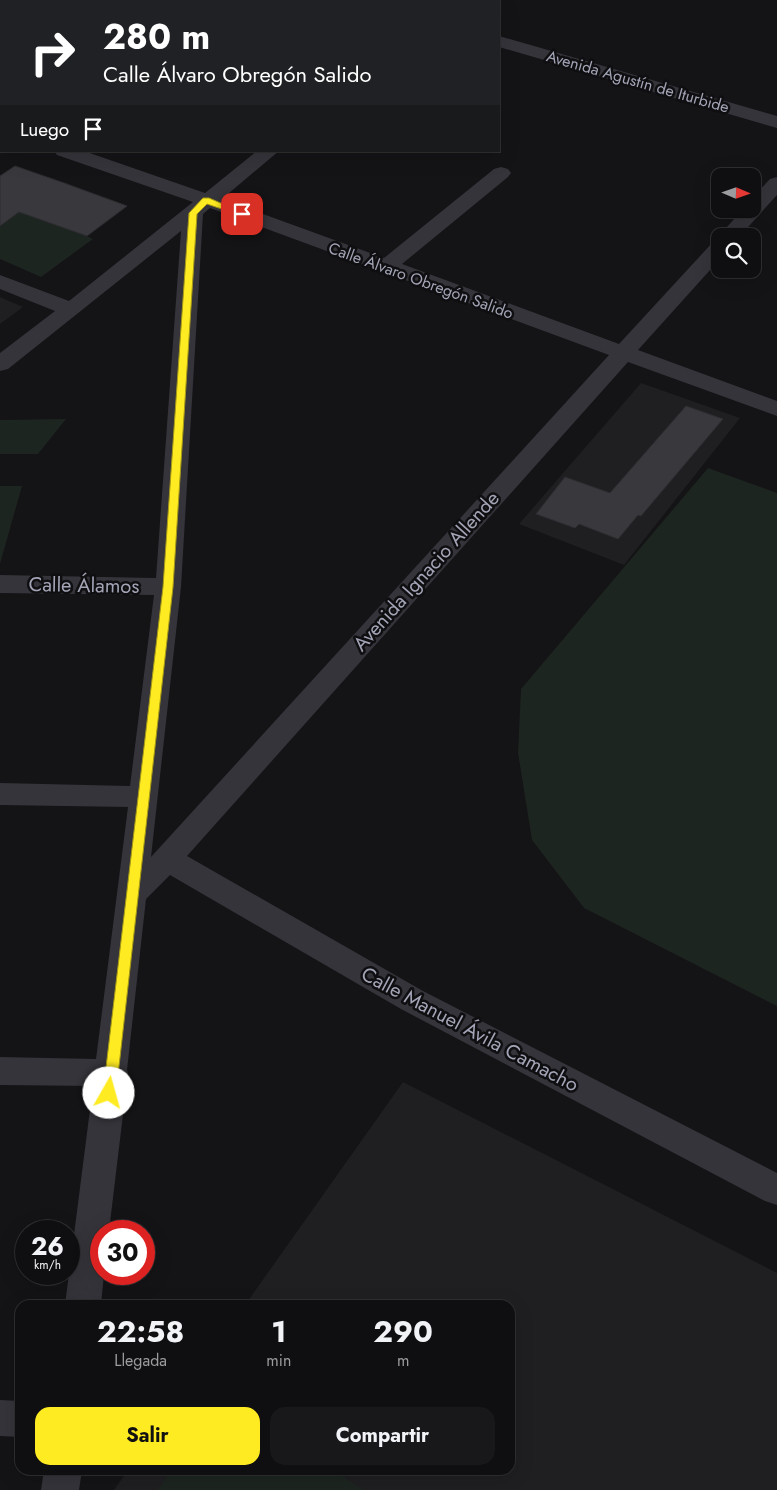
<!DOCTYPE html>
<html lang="es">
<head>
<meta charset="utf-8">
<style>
  body { margin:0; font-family:Jost,sans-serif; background:#181719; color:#f1f3f6; height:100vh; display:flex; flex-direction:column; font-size:19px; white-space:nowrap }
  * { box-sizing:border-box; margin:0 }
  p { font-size:16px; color:#9b9c9f }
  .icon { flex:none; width:28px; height:28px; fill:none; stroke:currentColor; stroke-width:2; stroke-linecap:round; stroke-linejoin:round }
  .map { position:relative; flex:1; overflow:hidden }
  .sheet { position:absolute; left:15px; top:1300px; width:500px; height:175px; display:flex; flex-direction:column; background:#0f0e10; border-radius:15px; box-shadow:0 5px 20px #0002,0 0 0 1px #2f2e30 }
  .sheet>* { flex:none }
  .guide { position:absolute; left:0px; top:0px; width:500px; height:152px; box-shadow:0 5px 20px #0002,0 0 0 1px #2f2e30; background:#202124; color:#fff; overflow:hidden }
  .needle { width:32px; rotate:92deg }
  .fabs { position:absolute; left:711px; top:168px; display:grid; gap:10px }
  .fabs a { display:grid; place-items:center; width:50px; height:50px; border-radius:10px; background:#0f0e10; box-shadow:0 5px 20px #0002,0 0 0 1px #2f2e30; font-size:25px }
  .speed { position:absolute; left:15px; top:1220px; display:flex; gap:10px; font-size:25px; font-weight:700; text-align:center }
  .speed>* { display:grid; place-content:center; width:65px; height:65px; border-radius:50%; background:#0f0e10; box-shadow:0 5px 20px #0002,0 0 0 1px #2f2e30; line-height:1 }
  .speed small { font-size:12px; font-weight:400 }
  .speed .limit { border:8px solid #d22; background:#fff; color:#111 }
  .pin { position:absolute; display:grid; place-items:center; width:42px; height:42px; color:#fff; margin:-21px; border-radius:10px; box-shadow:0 2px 8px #0006 }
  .me { position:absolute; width:55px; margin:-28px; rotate:7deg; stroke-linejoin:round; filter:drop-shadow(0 0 4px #0008) }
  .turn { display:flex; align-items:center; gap:18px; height:105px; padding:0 20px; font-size:22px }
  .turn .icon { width:65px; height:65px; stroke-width:2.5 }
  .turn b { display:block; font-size:35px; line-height:42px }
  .then { display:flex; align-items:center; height:48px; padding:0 20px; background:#0003; gap:10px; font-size:19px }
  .eta { display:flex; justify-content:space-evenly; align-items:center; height:85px; text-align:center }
  .eta b { font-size:30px; font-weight:700; line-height:35px }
  .action { display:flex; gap:10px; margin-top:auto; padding:10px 20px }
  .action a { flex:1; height:58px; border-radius:15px; background:#ffeb21; color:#111; font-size:20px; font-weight:700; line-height:58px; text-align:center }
  .action a+a { background:#181719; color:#f1f3f6 }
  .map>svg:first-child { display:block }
</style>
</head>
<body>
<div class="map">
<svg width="777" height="1490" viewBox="0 0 777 1490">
  <rect width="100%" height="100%" fill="#141315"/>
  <!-- built -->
  <path fill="#1f1f22" d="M0,297L23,307L0,324Z
    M641,383L740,418L624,565L519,524Z
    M403,1082L777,1273V1490H114L128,1470H510V1305H245Z"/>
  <!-- green -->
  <path fill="#1d2520" d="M19,212L87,236L93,239L41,277L0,259V226Z
    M66,419L38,454H0V420Z
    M708,468L777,493V1006L584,908L532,840L518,753L521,689Z
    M0,486H22L0,564Z
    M172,1470H332L364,1490H158Z"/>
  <!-- building -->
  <path fill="#38383d" stroke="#2e2d31" d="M15,166L64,183L127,206L87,236L19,212L0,226V176Z
    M686,406L723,419L641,516L638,515L618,539L579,524L575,528L536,514L565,477L610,493Z"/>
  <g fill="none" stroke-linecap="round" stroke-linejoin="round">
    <!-- minor -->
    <path fill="#34343a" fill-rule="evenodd" d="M0,123L1,124V136H0Z
      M54,151H84L205,193L257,151H279L222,199L384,258L494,169L501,167L508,169L511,173L508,177L402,264L619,344L713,242L720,240V259L638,350L777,401V416L628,362L187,856L423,991L777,1173V1205L765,1201L401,1009L170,875L146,899L127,1070L128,1073L109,1231H101V1274H104L101,1305H65L93,1086L0,1085V1057L96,1059L128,807L0,805V783L130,786L154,595L0,593V575L156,578L181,231L8,369L0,371V353L55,311L0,289V275L69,301L193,202L57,155ZM210,208L609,355L151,857L181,587L203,214Z
      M777,177V195L740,236H720V238L719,236L743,209H752V198L770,179Z
      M0,1400L20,1401V1437L0,1436Z
      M44,1470H82L79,1490H41Z"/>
    <!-- tertiary -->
    <path fill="#34343a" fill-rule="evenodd" d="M353,0H374L375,1H354Z
      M499,36L777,116V128L499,47Z"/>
  </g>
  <!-- route -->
  <path fill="#ffeb21" stroke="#a69915" d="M203,198H209L246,214L239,215L207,204L197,214L173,587L116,1093L114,1097L109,1098L105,1097L103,1093L163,587L189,213Z"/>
  <g text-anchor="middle" stroke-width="5" stroke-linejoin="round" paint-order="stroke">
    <!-- far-street labels -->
    <g font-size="16" fill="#a3a5b7" stroke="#0f0e10">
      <text transform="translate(638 81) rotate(16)" y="6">Avenida Agustín de Iturbide</text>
      <text transform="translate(421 280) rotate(20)" y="6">Calle Álvaro Obregón Salido</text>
    </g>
    <!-- street labels -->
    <g font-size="20" fill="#a3a5b7" stroke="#0f0e10">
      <text transform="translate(426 571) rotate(-48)" y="7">Avenida Ignacio Allende</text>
      <text transform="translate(84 585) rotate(1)" y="7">Calle Álamos</text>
      <text transform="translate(470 1029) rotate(28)" y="7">Calle Manuel Ávila Camacho</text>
    </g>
  </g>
</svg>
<div class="fabs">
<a><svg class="needle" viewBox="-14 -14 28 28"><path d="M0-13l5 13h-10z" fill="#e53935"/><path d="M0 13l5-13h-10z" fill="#9b9c9f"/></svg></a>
<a><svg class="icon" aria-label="search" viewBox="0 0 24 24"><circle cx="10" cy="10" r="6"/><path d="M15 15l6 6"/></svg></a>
</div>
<div class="speed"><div>26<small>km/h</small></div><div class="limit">30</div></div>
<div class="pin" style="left:242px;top:214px;background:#d93025"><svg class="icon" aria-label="arrive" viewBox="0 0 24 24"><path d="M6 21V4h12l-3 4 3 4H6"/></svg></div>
<svg class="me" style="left:109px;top:1093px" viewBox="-20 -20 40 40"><circle r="19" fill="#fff"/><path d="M0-13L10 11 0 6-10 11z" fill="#ffeb21"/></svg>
<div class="guide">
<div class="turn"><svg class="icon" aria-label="right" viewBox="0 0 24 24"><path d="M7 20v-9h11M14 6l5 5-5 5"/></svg><div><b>280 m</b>Calle Álvaro Obregón Salido</div></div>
<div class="then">Luego<svg class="icon" aria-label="arrive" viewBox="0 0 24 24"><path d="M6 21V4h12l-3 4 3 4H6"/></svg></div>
</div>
<section class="sheet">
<div class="eta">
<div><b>22:58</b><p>Llegada</p></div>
<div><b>1</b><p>min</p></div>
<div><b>290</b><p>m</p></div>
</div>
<div class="action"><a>Salir</a><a>Compartir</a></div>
</section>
</div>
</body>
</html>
